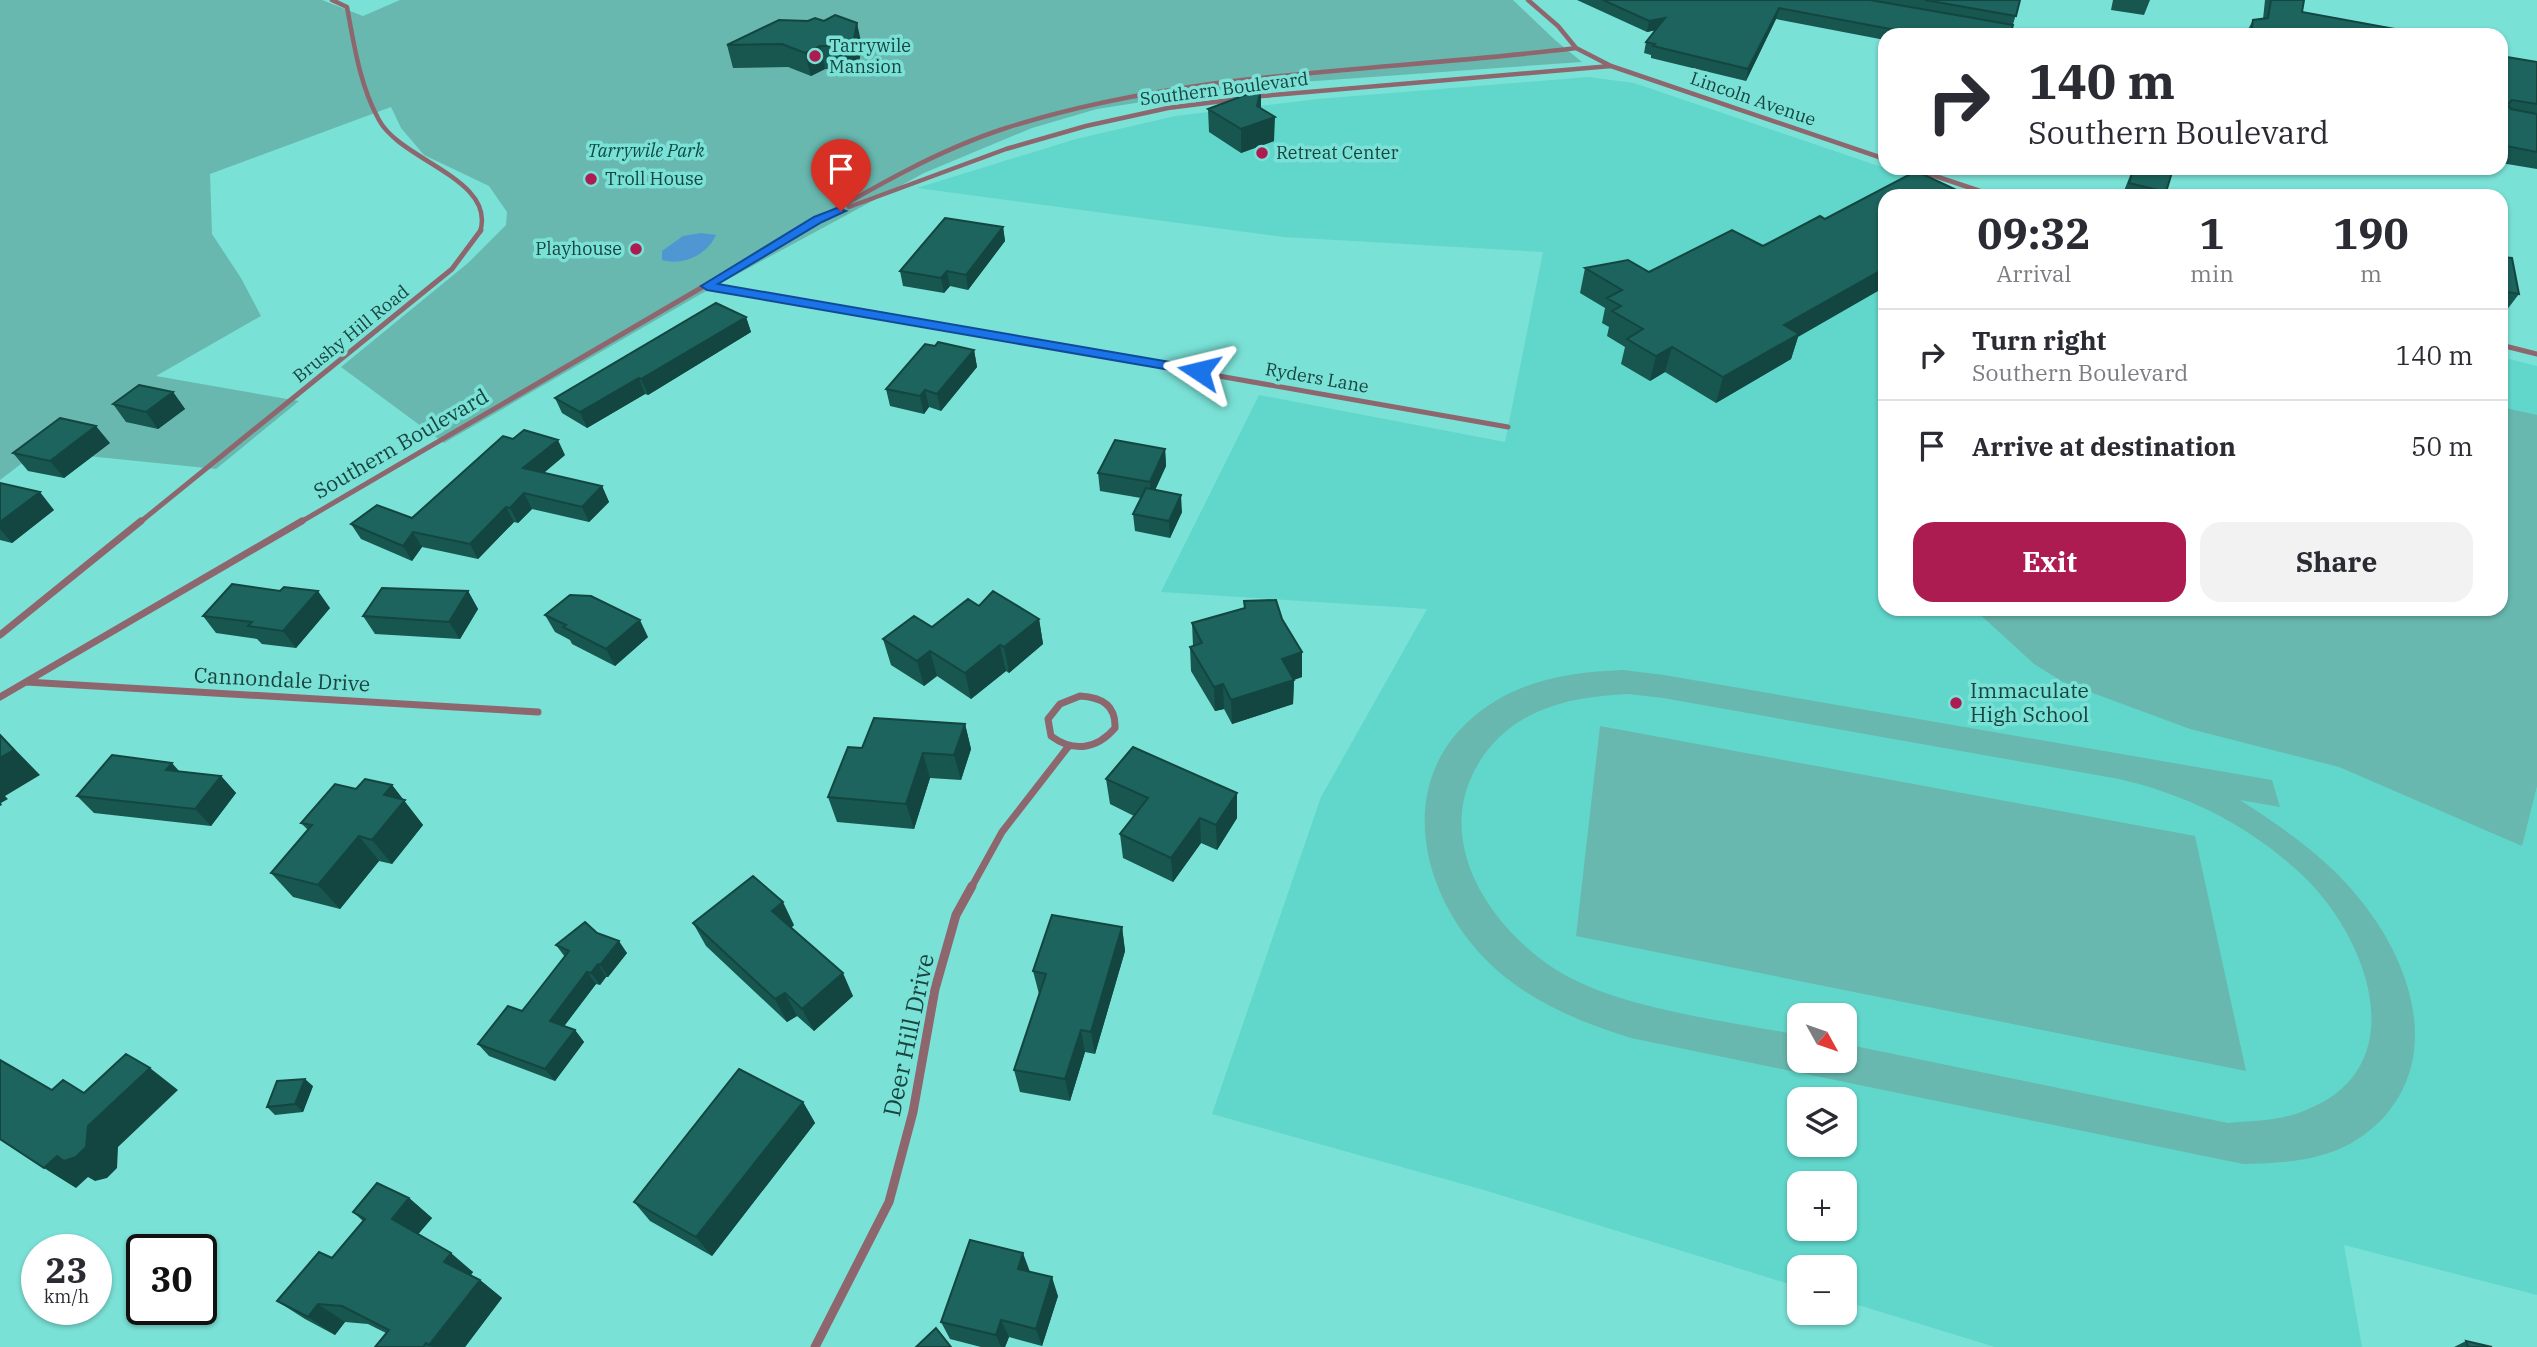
<!DOCTYPE html>
<html lang="en">
<head>
<meta charset="utf-8">
<style>
  body { margin:0; font-family:"IBM Plex Serif",serif; background:#f2f2f3; color:#2b2b33; height:100vh; display:flex; flex-direction:column; font-size:26px; white-space:nowrap }
  * { box-sizing:border-box; margin:0 }
  p { font-size:23px; color:#7c7c81 }
  .icon { flex:none; width:38px; height:38px; fill:none; stroke:currentColor; stroke-width:2; stroke-linecap:round; stroke-linejoin:round }
  .map { position:relative; flex:1; overflow:hidden }
  .panel { position:absolute; left:1878px; top:189px; width:630px; height:427px; display:flex; flex-direction:column; background:#fff; border-radius:21px; box-shadow:0 2px 5px #0004 }
  .panel>* { flex:none }
  .guide { position:absolute; left:1878px; top:28px; width:630px; height:147px; border-radius:21px; box-shadow:0 2px 5px #0004; background:#fff; color:#2b2b33; overflow:hidden }
  .needle { width:46px; rotate:130deg }
  .tools { position:absolute; left:1787px; top:1003px; display:grid; gap:14px }
  .tools a { display:grid; place-items:center; width:70px; height:70px; border-radius:14px; background:#fff; box-shadow:0 2px 5px #0004; font-size:35px }
  .speed { position:absolute; left:21px; top:1234px; display:flex; gap:14px; font-size:35px; font-weight:700; text-align:center }
  .speed>* { display:grid; place-content:center; width:91px; height:91px; border-radius:50%; background:#fff; box-shadow:0 2px 5px #0004; line-height:1 }
  .speed small { font-size:18px; font-weight:400 }
  .speed .limit { border:4px solid #111; border-radius:10px; background:#fff; color:#111 }
  .pin { position:absolute; display:grid; place-items:center; width:60px; height:60px; color:#fff; margin:-72px -30px; border-radius:50% 50% 50% 0; rotate:-45deg; box-shadow:0 0 7px #0007 }
  .pin .icon { rotate:45deg }
  .me { position:absolute; width:77px; margin:-38px; rotate:280deg; stroke-linejoin:round; filter:drop-shadow(0 0 5px #0008) }
  .turn { display:flex; align-items:center; gap:24px; height:147px; padding:0 35px; font-size:32px }
  .turn .icon { width:91px; height:91px; stroke-width:2.5 }
  .turn b { display:block; font-size:49px; line-height:60px }
  .eta { display:flex; justify-content:space-evenly; align-items:center; height:119px; text-align:center }
  .eta b { font-size:42px; font-weight:700; line-height:49px }
  .cta { display:flex; gap:14px; margin-top:auto; padding:14px 35px }
  .cta a { flex:1; height:80px; border-radius:21px; background:#ad1c51; color:#fff; font-size:28px; font-weight:700; line-height:80px; text-align:center }
  .cta a+a { background:#f2f2f3; color:#2b2b33 }
  ul { padding:0; list-style:none }
  li { display:flex; align-items:center; gap:21px; height:91px; padding:0 35px; border-top:2px solid #e1e1e2 }
  li div { flex:1 }
  li b { display:block; font-size:26px }
  li em { font-style:normal }
  .map>svg:first-child { display:block }
</style>
</head>
<body>
<div class="map">
<svg width="2537" height="1347" viewBox="0 0 2537 1347">
  <rect width="100%" height="100%" fill="#7ae1d6"/>
  <!-- built -->
  <path fill="#61d7cb" fill-rule="evenodd" d="M1588,77L1634,83L1967,196H1885V609H2501V357L2537,366V1295L2344,1245L2362,1347H1995L1845,1301L1844,1267H1799V1287L1484,1190L1212,1114L1321,797L1427,609L1161,592L1259,395L1505,442L1543,252L1284,237L917,188L1076,139L1175,116L1318,99ZM1799,1015H1844V1060H1799ZM1799,1099H1844V1144H1799ZM1799,1183H1844V1228H1799Z"/>
  <!-- green -->
  <path fill="#68b8af" fill-rule="evenodd" d="M0,0H322L363,16L400,0H1513L1555,40L1582,62L1244,86L1097,109L1032,128L924,173L699,295L444,443L341,367L468,263L506,225L507,212L489,186L424,155L401,128L391,107L210,174L212,234L241,278L261,316L156,376L299,401L216,469L38,451L0,480Z
    M2501,407L2537,415V786L2522,846L2339,767L2190,729L2063,682L2034,664L1974,609H2501Z
    M1623,670L1664,675L2272,780L2280,807L2240,800C2286,830 2329,859 2362,902C2410,962 2441,1052 2385,1116C2372,1130 2355,1143 2337,1150C2307,1162 2275,1163 2243,1164L1631,1038C1583,1023 1538,1005 1499,972C1421,905 1388,779 1482,710C1524,679 1573,672 1623,670ZM1628,694L1663,698L2119,779C2188,795 2248,825 2300,873C2366,933 2418,1066 2306,1110C2281,1121 2254,1121 2228,1123L1845,1044L1844,1060H1799V1035C1727,1021 1620,1009 1558,971C1490,928 1430,840 1480,761C1493,740 1513,723 1535,713C1565,699 1596,696 1628,694Z
    M1600,726L2195,836L2246,1071L1576,936Z"/>
  <!-- water -->
  <path fill="#4e97d3" d="M701,233L716,235C707,255 683,266 662,260V251L683,236Z"/>
  <g fill="none" stroke-linecap="round" stroke-linejoin="round">
    <!-- street-far3 -->
    <path stroke="#8e666e" stroke-width="4.5" d="M332,0L347,7C354,45 360,86 379,120C401,161 497,179 480,232
      M1528,0L1558,26L1576,48L1611,66L1885,159
      M2002,30L2028,35
      M1911,168L1995,196
      M849,207L1006,149L1086,126L1168,108L1262,96L1611,66
      M797,232C864,193 932,152 1006,128C1190,69 1386,72 1576,48"/>
    <!-- street-far2 -->
    <path stroke="#8e666e" stroke-width="5" d="M708,286L1508,427
      M2501,345L2537,354
      M139,523L452,269L481,230
      M299,523L800,230"/>
    <!-- street-far1 -->
    <path stroke="#8e666e" stroke-width="7" d="M0,635L141,521
      M26,682L538,712
      M1080,696C1101,697 1116,705 1115,728C1097,749 1074,753 1051,736L1048,719L1060,704Z
      M0,697L302,521
      M971,888L1002,832L1068,747"/>
    <!-- street -->
    <path stroke="#8e666e" stroke-width="9" d="M815,1347L889,1202L913,1112L935,989L956,915L972,886"/>
  </g>
  <!-- wall -->
  <path fill="#185650" d="M1577,0H2020L2010,35H1885V40L1776,19L1746,81L1651,58V55L1644,53L1646,42L1655,30L1647,32Z
    M2113,0H2150L2144,15L2111,10Z
    M2265,0H2304L2302,12L2422,35H2245L2253,20L2263,19Z
    M779,20L862,46L859,62L842,69H825L811,76L788,67L733,68L727,45Z
    M2501,56L2537,62V169L2501,163Z
    M1261,108L1274,141L1241,153L1209,132L1208,109Z
    M2133,168H2171L2166,192L2164,196H2122Z
    M1003,227L1005,241L968,290L950,286L944,293L903,286L900,271Z
    M2501,257L2519,294L2506,311L2501,310Z
    M1585,268L1649,272L1798,337L1791,359L1716,403L1665,372L1650,381L1621,364L1625,347L1607,336L1609,327L1602,323L1605,308L1580,293Z
    M746,317L751,332L648,395L645,394L587,428L562,413L555,398Z
    M974,350L977,367L941,411L929,407L924,414L890,406L886,389Z
    M173,392L185,409L158,429L126,422L113,404Z
    M110,443L64,478L28,471L13,453Z
    M1165,449L1166,466L1155,490L1182,512L1170,538L1135,531L1133,514L1141,498L1100,491L1098,473Z
    M565,455L543,473L602,486L609,502L589,522L532,509L518,523L514,522L478,559L422,547L412,561L361,539L351,524L412,518Z
    M0,483L54,510L12,543L0,540Z
    M280,591L330,608L296,648L262,644L257,639L216,633L203,616Z
    M468,591L478,609L460,639L375,634L363,616Z
    M979,606L1039,619L1043,644L1009,673L1006,671L971,699L937,676L924,686L891,665L883,639L932,627Z
    M545,615L648,637L615,666L572,644L570,640L555,632Z
    M1282,619L1302,652V677L1294,680L1293,704L1232,724L1224,709L1215,711L1191,671L1190,647L1193,646L1192,623Z
    M965,724L971,749L961,780L930,778L914,829L837,822L828,797L862,748Z
    M179,771L221,776L236,793L211,826L94,813L77,796Z
    M1106,779L1237,793V818L1217,850L1201,843L1173,882L1123,858L1120,834L1134,816L1110,804Z
    M392,785L423,825L392,864L379,861L340,909L293,897L271,873L308,830L301,823L356,789Z
    M693,923L794,925L791,928L853,996L814,1031L797,1016L787,1022L706,946Z
    M1122,927L1125,951L1095,1054L1085,1052L1070,1101L1020,1092L1014,1070L1039,994L1033,971Z
    M597,933L627,953L608,977H606L600,985L596,984L564,1026L575,1030L584,1042L555,1081L489,1056L478,1044L522,1011L530,1001L565,957L556,945Z
    M313,1086L303,1112L275,1115L267,1107Z
    M803,1102L815,1123L712,1256L650,1221L634,1202Z
    M409,1198L432,1218L418,1234L473,1272L471,1275L480,1280L502,1298L465,1347H375L386,1333L368,1324L345,1322L335,1335L305,1319L277,1301L332,1258L363,1221L353,1212Z
    M1030,1272L1058,1296L1042,1346L1009,1337L1005,1347H981L950,1339L941,1322Z
    M2466,1341L2492,1347H2454Z"/>
  <!-- shaded-wall -->
  <path fill="#144641" d="M1779,8L1776,19L1746,81L1748,69Z
    M1665,18L1662,29L1647,32L1649,21Z
    M857,23L862,46L859,62L842,69L836,46Z
    M820,46L825,69L811,76L805,53Z
    M1261,89V112L1275,117L1274,141L1241,153V129L1257,106Z
    M1003,227L1005,241L968,290L966,275Z
    M1885,268V287L1798,337L1791,359L1716,403L1723,377L1784,325Z
    M947,271L950,286L944,293L941,278Z
    M746,317L751,332L648,395L641,379Z
    M1672,347L1665,372L1650,381L1656,356Z
    M974,350L977,367L941,411L937,394Z
    M639,378L645,394L587,428L580,412Z
    M925,390L929,407L924,414L920,396Z
    M173,392L185,409L158,429L146,412Z
    M96,426L110,443L64,478L50,461Z
    M558,440L565,455L531,484L523,468Z
    M1165,449L1166,466L1151,499L1150,482Z
    M602,486L609,502L589,522L582,507Z
    M40,492L54,510L12,543L0,529V522Z
    M524,493L532,509L518,523L510,508Z
    M1181,495L1182,512L1170,538L1169,521Z
    M506,507L514,522L478,559L470,544Z
    M413,532L422,547L412,561L403,546Z
    M318,591L330,608L296,648L283,631Z
    M468,591L478,609L460,639L449,622Z
    M1039,619L1043,644L1009,673L1004,647Z
    M640,620L648,637L615,666L606,649Z
    M1000,645L1006,671L971,699L965,673Z
    M930,651L937,676L924,686L917,661Z
    M1302,652V677L1281,684L1282,659Z
    M1294,680L1293,704L1232,724L1231,700Z
    M1223,684L1224,709L1215,711L1214,687Z
    M965,724L971,749L961,780L954,755Z
    M0,734L40,775L5,796L8,799L1,803L2,805L0,806Z
    M923,753L930,778L914,829L906,804Z
    M172,763L187,780L166,770Z
    M221,776L236,793L211,826L195,809Z
    M392,785L423,825L392,864L372,840L384,795Z
    M1237,793V818L1217,850L1216,825Z
    M1200,818L1201,843L1173,882L1171,858Z
    M359,836L379,861L340,909L318,885Z
    M783,902L794,925L783,935L772,911Z
    M1122,927L1125,951L1095,1054L1091,1032Z
    M619,941L627,953L608,977L600,965Z
    M598,964L606,977L600,985L591,973Z
    M587,972L596,984L559,1033L550,1021Z
    M843,973L853,996L814,1031L802,1009Z
    M785,993L797,1016L787,1022L775,999Z
    M575,1030L584,1042L555,1081L545,1069Z
    M1081,1030L1085,1052L1070,1101L1065,1079Z
    M150,1068L178,1090L118,1147L117,1168L107,1178L95,1181L88,1177L76,1188L44,1168Z
    M305,1079L313,1086L303,1112L295,1104Z
    M803,1102L815,1123L712,1256L696,1237Z
    M409,1198L432,1218L415,1238L392,1219Z
    M451,1253L473,1272L467,1280L444,1262Z
    M1023,1253L1030,1272L1018,1269Z
    M1052,1277L1058,1296L1042,1346L1036,1329Z
    M480,1280L502,1298L465,1347H432L429,1345Z
    M318,1304L345,1322L335,1335L308,1317Z
    M1001,1320L1009,1337L1005,1347H1001L996,1335Z"/>
  <!-- building -->
  <path fill="#1c645d" stroke="#144641" stroke-width="2" d="M1603,0H1870L2013,25L2010,35H1922L1779,8L1748,69L1653,46L1655,44L1646,42L1665,18L1649,21Z
    M1925,0H2020L2016,16Z
    M2271,0H2304L2302,12L2422,34L2251,35L2253,20L2268,18Z
    M835,15L857,23L854,39L836,46H820L805,53L782,44L727,45L779,20L808,21L815,18L824,21Z
    M2501,56L2537,62V104L2512,100L2507,105L2511,109L2537,114V152L2501,145Z
    M1261,89L1257,106L1275,117L1241,129L1208,109Z
    M2134,168L2173,169L2166,192L2129,183Z
    M1916,171L1969,196H1885V268L1784,325L1799,334L1723,377L1672,347L1656,356L1627,339L1643,329L1612,311L1621,306L1607,298L1622,290L1585,268L1628,260L1649,272L1732,230L1763,246L1820,216L1825,219Z
    M945,218L1003,227L966,275L947,271L941,278L900,271Z
    M2501,257L2512,258L2519,294L2501,291Z
    M716,303L746,317L641,379L639,378L580,412L555,398Z
    M938,342L974,350L937,394L925,390L920,396L886,389L925,344L935,346Z
    M139,385L173,392L146,412L113,404Z
    M60,418L96,426L50,461L13,453Z
    M524,430L558,440L523,468L602,486L582,507L524,493L510,508L506,507L470,544L413,532L403,546L351,524L377,505L412,518L503,436L513,439Z
    M1115,440L1165,449L1150,482L1098,473Z
    M0,483L40,492L0,522Z
    M1146,488L1181,495L1169,521L1133,514Z
    M232,584L280,591L284,587L318,591L283,631L248,626L252,622L203,616Z
    M382,588L468,591L449,622L363,616Z
    M993,591L1039,619L1004,647L1000,645L965,673L930,651L917,661L883,639L914,616L932,627L968,599L979,606Z
    M570,595L591,596L640,620L606,649L563,627L566,625L545,615Z
    M1276,600L1282,619L1302,652L1282,659L1294,680L1231,700L1223,684L1214,687L1190,647L1202,643L1192,623L1245,608L1244,601Z
    M874,718L965,724L954,755L923,753L906,804L828,797L848,747L862,748Z
    M0,735L14,750L0,758Z
    M1133,747L1237,793L1216,825L1200,818L1171,858L1120,834L1148,798L1106,779Z
    M112,755L172,763L166,770L221,776L195,809L77,796Z
    M365,779L392,785L384,795L405,800L372,840L359,836L318,885L271,873L312,825L301,823L335,784L356,789Z
    M753,876L783,902L772,911L843,973L802,1009L785,993L775,999L693,923Z
    M1052,915L1122,927L1091,1032L1081,1030L1065,1079L1014,1070L1046,974L1033,971Z
    M585,922L597,933L619,941L600,965L598,964L591,973L587,972L550,1021L575,1030L545,1069L478,1044L508,1006L522,1011L530,1001L569,951L556,945Z
    M126,1054L150,1068L88,1126L86,1147L76,1157L64,1161L57,1156L44,1168L0,1139V1060L52,1090L63,1080L84,1093Z
    M739,1069L803,1102L696,1237L634,1202Z
    M305,1079L295,1104L267,1107L277,1081Z
    M377,1183L409,1198L392,1219L451,1253L444,1262L480,1280L429,1345L426,1343L423,1347H375L389,1330L342,1306L318,1304L308,1317L277,1301L319,1252L332,1258L365,1219L353,1212Z
    M970,1240L1023,1253L1018,1269L1052,1277L1036,1329L1001,1320L996,1335L941,1322Z
    M936,1328L951,1347H916Z
    M2466,1341L2492,1347H2468Z"/>
  <!-- route -->
  <path fill="#1a73e8" stroke="#114b97" stroke-width="2" d="M837,208L846,211L822,222L718,284L1199,367L1205,371L1199,375L707,290L701,286L814,217Z"/>
  <!-- markers -->
  <g fill="#ad1c51" stroke="#7ae1d6" stroke-width="2.5">
    <circle cx="815" cy="56" r="7"/>
    <circle cx="1262" cy="153" r="7"/>
    <circle cx="591" cy="179" r="7"/>
    <circle cx="636" cy="249" r="7"/>
    <circle cx="1956" cy="703" r="7"/>
  </g>
  <g text-anchor="middle" stroke-width="7" stroke-linejoin="round" paint-order="stroke">
    <!-- far-poi labels -->
    <g font-size="18" fill="#194540" stroke="#7ae1d6" text-anchor="start">
      <text x="829" y="52">Tarrywile<tspan x="829" dy="21">Mansion</tspan></text>
      <text x="1276" y="159">Retreat Center</text>
      <text x="605" y="185">Troll House</text>
      <text x="622" y="255" text-anchor="end">Playhouse</text>
    </g>
    <!-- far-street labels -->
    <g font-size="18" fill="#194540" stroke="#7ae1d6">
      <text transform="translate(1224 89) rotate(-7)" y="6">Southern Boulevard</text>
      <text transform="translate(1753 99) rotate(19)" y="6">Lincoln Avenue</text>
      <text transform="translate(351 334) rotate(-39)" y="6">Brushy Hill Road</text>
      <text transform="translate(1317 378) rotate(10)" y="6">Ryders Lane</text>
    </g>
    <!-- far-park labels -->
    <g font-size="18" font-style="italic" fill="#114b46" stroke="#7ae1d6">
      <text x="646" y="157">Tarrywile Park</text>
    </g>
    <!-- street labels -->
    <g font-size="21" fill="#194540" stroke="#7ae1d6">
      <text transform="translate(401 444) rotate(-30)" y="7">Southern Boulevard</text>
      <text transform="translate(282 680) rotate(3)" y="7">Cannondale Drive</text>
    </g>
    <!-- poi labels -->
    <g font-size="21" fill="#194540" stroke="#7ae1d6" text-anchor="start">
      <text x="1970" y="698">Immaculate<tspan x="1970" dy="24">High School</tspan></text>
    </g>
    <!-- near-street labels -->
    <g font-size="24" fill="#194540" stroke="#7ae1d6">
      <text transform="translate(909 1035) rotate(-78)" y="8">Deer Hill Drive</text>
    </g>
  </g>
</svg>
<div class="tools">
<a><svg class="needle" viewBox="-14 -14 28 28"><path d="M0-13l5 13h-10z" fill="#e53935"/><path d="M0 13l5-13h-10z" fill="#7c7c81"/></svg></a>
<a><svg class="icon" aria-label="layers" viewBox="0 0 24 24"><path d="M12 4l9 5-9 5-9-5zM3 14l9 5 9-5"/></svg></a>
<a>+</a>
<a>−</a>
</div>
<div class="speed"><div>23<small>km/h</small></div><div class="limit">30</div></div>
<div class="pin" style="left:841px;top:211px;background:#d93025"><svg class="icon" aria-label="arrive" viewBox="0 0 24 24"><path d="M6 21V4h12l-3 4 3 4H6"/></svg></div>
<svg class="me" style="left:1199px;top:371px" viewBox="-20 -20 40 40"><path d="M0-17L14 15 0 8-14 15z" fill="#1a73e8" stroke="#fff" stroke-width="4"/></svg>
<div class="guide">
<div class="turn"><svg class="icon" aria-label="right" viewBox="0 0 24 24"><path d="M7 20v-9h11M14 6l5 5-5 5"/></svg><div><b>140 m</b>Southern Boulevard</div></div>
</div>
<section class="panel">
<div class="eta">
<div><b>09:32</b><p>Arrival</p></div>
<div><b>1</b><p>min</p></div>
<div><b>190</b><p>m</p></div>
</div>
<ul>
<li><svg class="icon" aria-label="right" viewBox="0 0 24 24"><path d="M7 20v-9h11M14 6l5 5-5 5"/></svg><div><b>Turn right</b><p>Southern Boulevard</p></div><em>140 m</em></li>
<li><svg class="icon" aria-label="arrive" viewBox="0 0 24 24"><path d="M6 21V4h12l-3 4 3 4H6"/></svg><div><b>Arrive at destination</b></div><em>50 m</em></li>
</ul>
<div class="cta"><a>Exit</a><a>Share</a></div>
</section>
</div>
</body>
</html>
